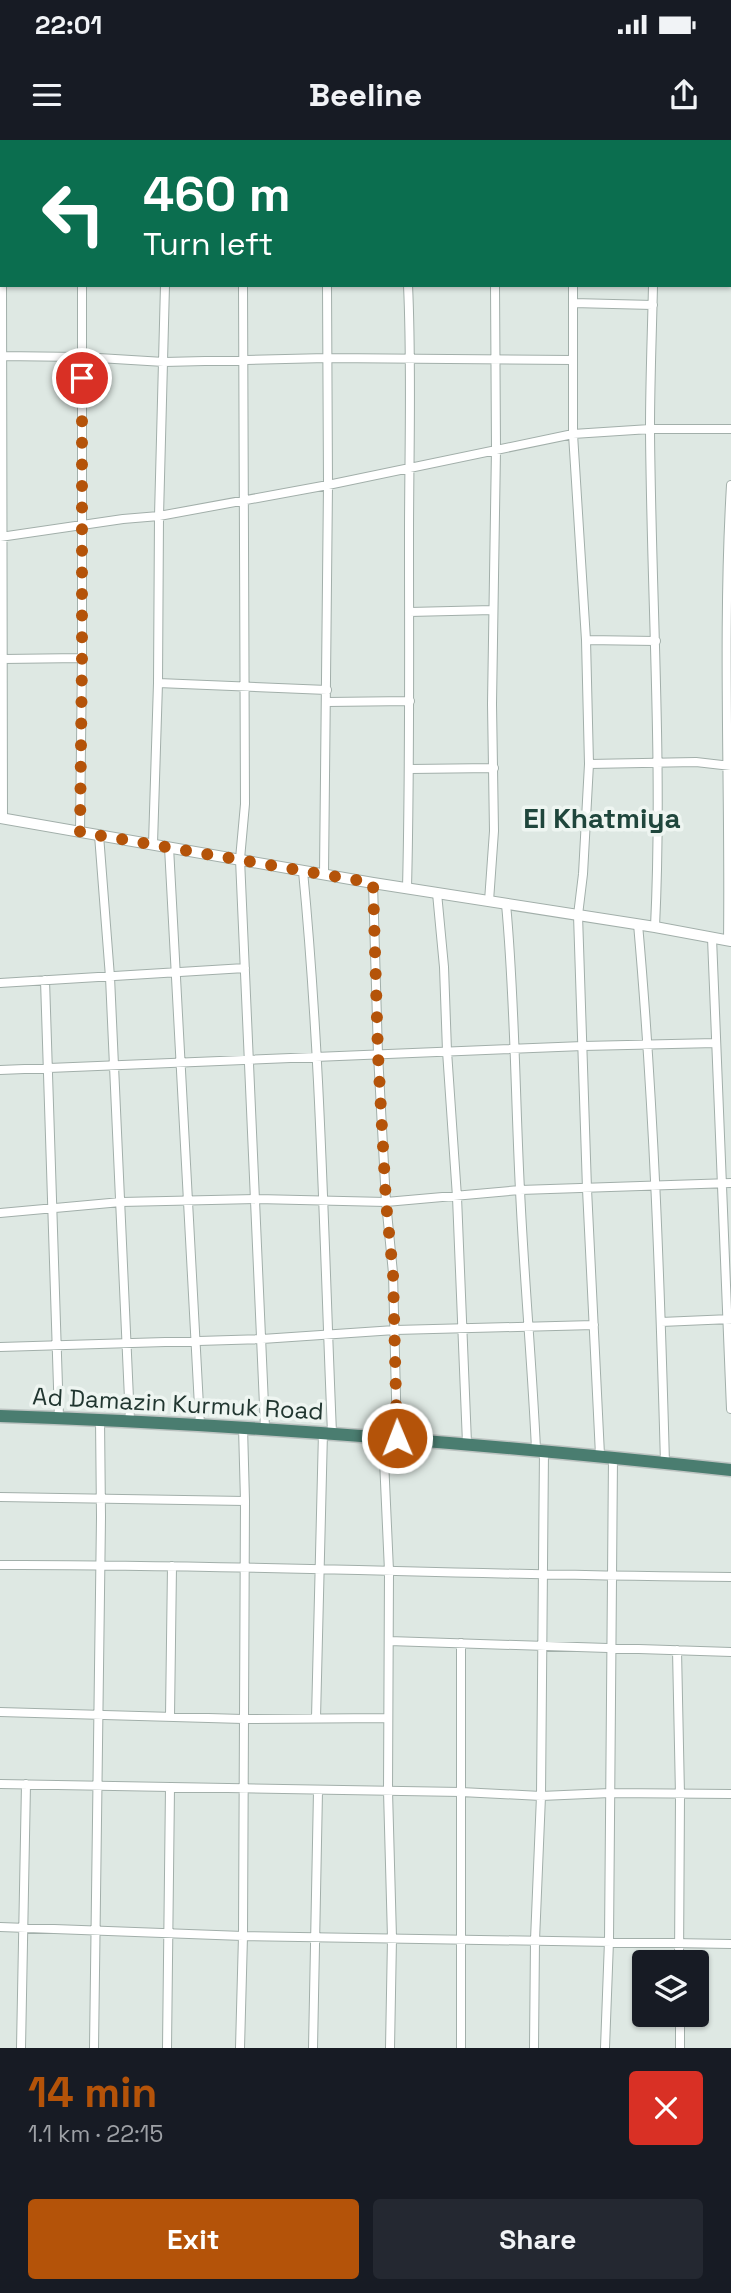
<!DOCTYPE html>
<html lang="en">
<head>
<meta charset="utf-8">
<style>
  body { margin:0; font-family:"Space Grotesk",sans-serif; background:#242831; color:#f1f3f6; height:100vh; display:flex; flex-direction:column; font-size:26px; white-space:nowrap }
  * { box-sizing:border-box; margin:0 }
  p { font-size:23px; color:#9ea1a6 }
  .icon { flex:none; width:38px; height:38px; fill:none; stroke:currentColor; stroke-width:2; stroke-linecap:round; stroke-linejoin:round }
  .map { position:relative; height:1908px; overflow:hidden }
  .sheet { display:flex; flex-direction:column; background:#171b24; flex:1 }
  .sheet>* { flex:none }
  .guide { position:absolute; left:0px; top:0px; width:732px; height:147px; box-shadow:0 2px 5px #0004; background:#0b6e4f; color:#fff; overflow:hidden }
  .fabs { position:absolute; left:632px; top:1810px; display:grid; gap:14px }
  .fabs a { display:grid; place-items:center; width:77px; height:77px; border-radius:7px; background:#171b24; box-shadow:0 2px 5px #0004; font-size:35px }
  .pin { position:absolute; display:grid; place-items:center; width:60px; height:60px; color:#fff; margin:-30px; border:4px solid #fff; border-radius:50%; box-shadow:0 2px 7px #0007 }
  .me { position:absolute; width:77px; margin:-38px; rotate:359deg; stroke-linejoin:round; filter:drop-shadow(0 0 5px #0008) }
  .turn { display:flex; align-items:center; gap:24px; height:147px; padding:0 28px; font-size:32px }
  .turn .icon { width:91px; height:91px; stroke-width:2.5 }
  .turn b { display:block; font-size:49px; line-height:60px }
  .round { display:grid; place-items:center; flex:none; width:74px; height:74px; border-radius:7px; background:#242831 }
  .overview { display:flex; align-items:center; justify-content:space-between; height:119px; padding:0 28px }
  h1 { font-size:42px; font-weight:700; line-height:52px; color:#b45309 }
  .action { display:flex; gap:14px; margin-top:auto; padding:14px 28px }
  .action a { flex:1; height:80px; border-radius:7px; background:#b45309; color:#fff; font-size:28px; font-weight:700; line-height:80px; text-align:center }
  .action a+a { background:#242831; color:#f1f3f6 }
  .status { display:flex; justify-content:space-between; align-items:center; height:49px; padding:0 35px; background:#171b24; direction:ltr }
  .status svg { height:19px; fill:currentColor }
  header { display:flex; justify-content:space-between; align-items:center; height:91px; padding:0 28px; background:#171b24; font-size:32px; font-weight:700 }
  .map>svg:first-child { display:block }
</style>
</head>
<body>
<div class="status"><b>22:01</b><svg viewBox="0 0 49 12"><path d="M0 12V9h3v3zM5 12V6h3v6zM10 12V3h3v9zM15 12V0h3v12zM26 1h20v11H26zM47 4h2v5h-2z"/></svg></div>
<header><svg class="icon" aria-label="menu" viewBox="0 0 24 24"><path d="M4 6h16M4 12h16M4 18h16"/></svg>Beeline<svg class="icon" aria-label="share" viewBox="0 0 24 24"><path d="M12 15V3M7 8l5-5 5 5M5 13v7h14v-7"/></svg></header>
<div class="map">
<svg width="731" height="1908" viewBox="0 0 731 1908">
  <rect width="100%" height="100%" fill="#dee8e3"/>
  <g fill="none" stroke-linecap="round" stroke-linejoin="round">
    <!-- minor casing -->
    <g stroke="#a2afaa" stroke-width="10">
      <path id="minor" d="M166,0V2
        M573,0V2
        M3,2V0
        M84,2V0
        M245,2V0
        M326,2V0
        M405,2V0
        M495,2V0
        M657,2V0
        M730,48H731
        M0,54H2
        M2,145L3,679
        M243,145L245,664L240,719L265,1288
        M573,145V294L586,500L589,624L583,734L578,775L587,1049L600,1315
        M653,145C652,193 650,241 650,288C651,455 663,621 655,787
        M573,163L653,165
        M0,216L82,217L164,222L327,218L573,220
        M0,397L123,379L159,376L328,345L573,294L650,289H731
        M409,472L493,470
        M586,500L656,501
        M3,519L82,518
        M158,543L327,550
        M327,562L410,561
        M589,624L696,622L731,626
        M410,629L494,628
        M80,692L82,518V145
        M99,695L110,837L130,1281
        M153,704L158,543L159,376L165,145
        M169,707L200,1285
        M303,731C321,918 324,1105 332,1293
        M324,734L328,345L327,145
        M373,743L378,914L386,1062L393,1133L397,1298
        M407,748C410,631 409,513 409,396C409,312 412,229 408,145
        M437,753L444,827L447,911L457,1057L467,1303
        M489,761L494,691L492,564L496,309L495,145
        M506,764C515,859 515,954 520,1050C524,1137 532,1223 536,1309
        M638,784C654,964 660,1143 665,1323
        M712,798L731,1269
        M728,801C730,649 722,497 731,345
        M45,840L59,1278
        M0,843L245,828
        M0,930L583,906L716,903
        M0,1073L121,1062L257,1059L386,1062L520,1050L731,1043
        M661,1182L731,1179
        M0,1207L262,1199L395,1190L594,1185
        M383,1297L389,1431L388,1651L392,1798L390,1908
        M0,1357L245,1361
        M0,1425C244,1424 487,1436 731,1437
        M389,1501L731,1512
        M677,1510L680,1655L679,1822
        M0,1572L243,1579L388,1578
        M170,1576L172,1426
        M316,1578L323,1292
        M0,1644L461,1652L541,1656L610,1653L731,1654
        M0,1787L243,1796L731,1804
        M680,1874V1908
        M21,1908L26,1644
        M94,1908L101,1377L100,1279
        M167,1908L170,1647
        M240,1908L243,1796L245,1361L243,1287
        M313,1908L318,1651
        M461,1908V1503
        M534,1908L535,1800L541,1656L544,1310
        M605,1908L609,1801L613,1317"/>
    </g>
    <!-- tertiary casing -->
    <g stroke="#a2afaa" stroke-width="12">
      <path id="tertiary" d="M0,678L373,743L655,787L731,801"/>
    </g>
    <!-- trunk casing -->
    <g stroke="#bcc3c1" stroke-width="15">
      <path id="trunk" d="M0,1276C245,1284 488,1304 731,1330"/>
    </g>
    <!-- minor -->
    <use href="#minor" stroke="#fff" stroke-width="8"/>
    <!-- tertiary -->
    <use href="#tertiary" stroke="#fff" stroke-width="10"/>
    <!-- trunk -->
    <use href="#trunk" stroke="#4a7d70" stroke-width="12"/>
  </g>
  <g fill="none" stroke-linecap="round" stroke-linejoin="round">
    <!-- route -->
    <path stroke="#b45309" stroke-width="12" stroke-dasharray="0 21.6" d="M82,238V518L80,692L373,743L378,914L386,1062L393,1133L397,1298"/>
  </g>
  <g text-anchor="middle" stroke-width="7" stroke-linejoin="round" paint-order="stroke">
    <!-- street labels -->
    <g font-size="24" fill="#213630" stroke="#eef5f1">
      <text transform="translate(178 1264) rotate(3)" y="8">Ad Damazin Kurmuk Road</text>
    </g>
    <!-- quarter labels -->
    <g font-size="28" font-weight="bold" fill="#1f463c" stroke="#eef5f1">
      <text x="602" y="688">El Khatmiya</text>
    </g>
  </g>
</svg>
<div class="fabs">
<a><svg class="icon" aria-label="layers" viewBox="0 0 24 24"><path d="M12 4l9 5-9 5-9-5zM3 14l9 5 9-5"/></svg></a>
</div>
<div class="pin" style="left:82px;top:238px;background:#d93025"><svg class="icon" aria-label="arrive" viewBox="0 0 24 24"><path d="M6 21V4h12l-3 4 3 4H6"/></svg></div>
<svg class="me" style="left:397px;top:1298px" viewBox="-20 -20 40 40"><circle r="17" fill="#b45309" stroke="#fff" stroke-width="3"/><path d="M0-11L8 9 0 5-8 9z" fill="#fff"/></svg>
<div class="guide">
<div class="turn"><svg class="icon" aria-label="left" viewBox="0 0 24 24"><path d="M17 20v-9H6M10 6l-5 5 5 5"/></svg><div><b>460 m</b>Turn left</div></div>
</div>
</div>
<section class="sheet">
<div class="overview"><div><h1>14 min</h1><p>1.1 km · 22:15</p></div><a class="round" style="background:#d93025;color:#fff"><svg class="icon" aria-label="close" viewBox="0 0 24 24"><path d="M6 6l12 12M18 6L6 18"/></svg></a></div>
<div class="action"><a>Exit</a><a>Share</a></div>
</section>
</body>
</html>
